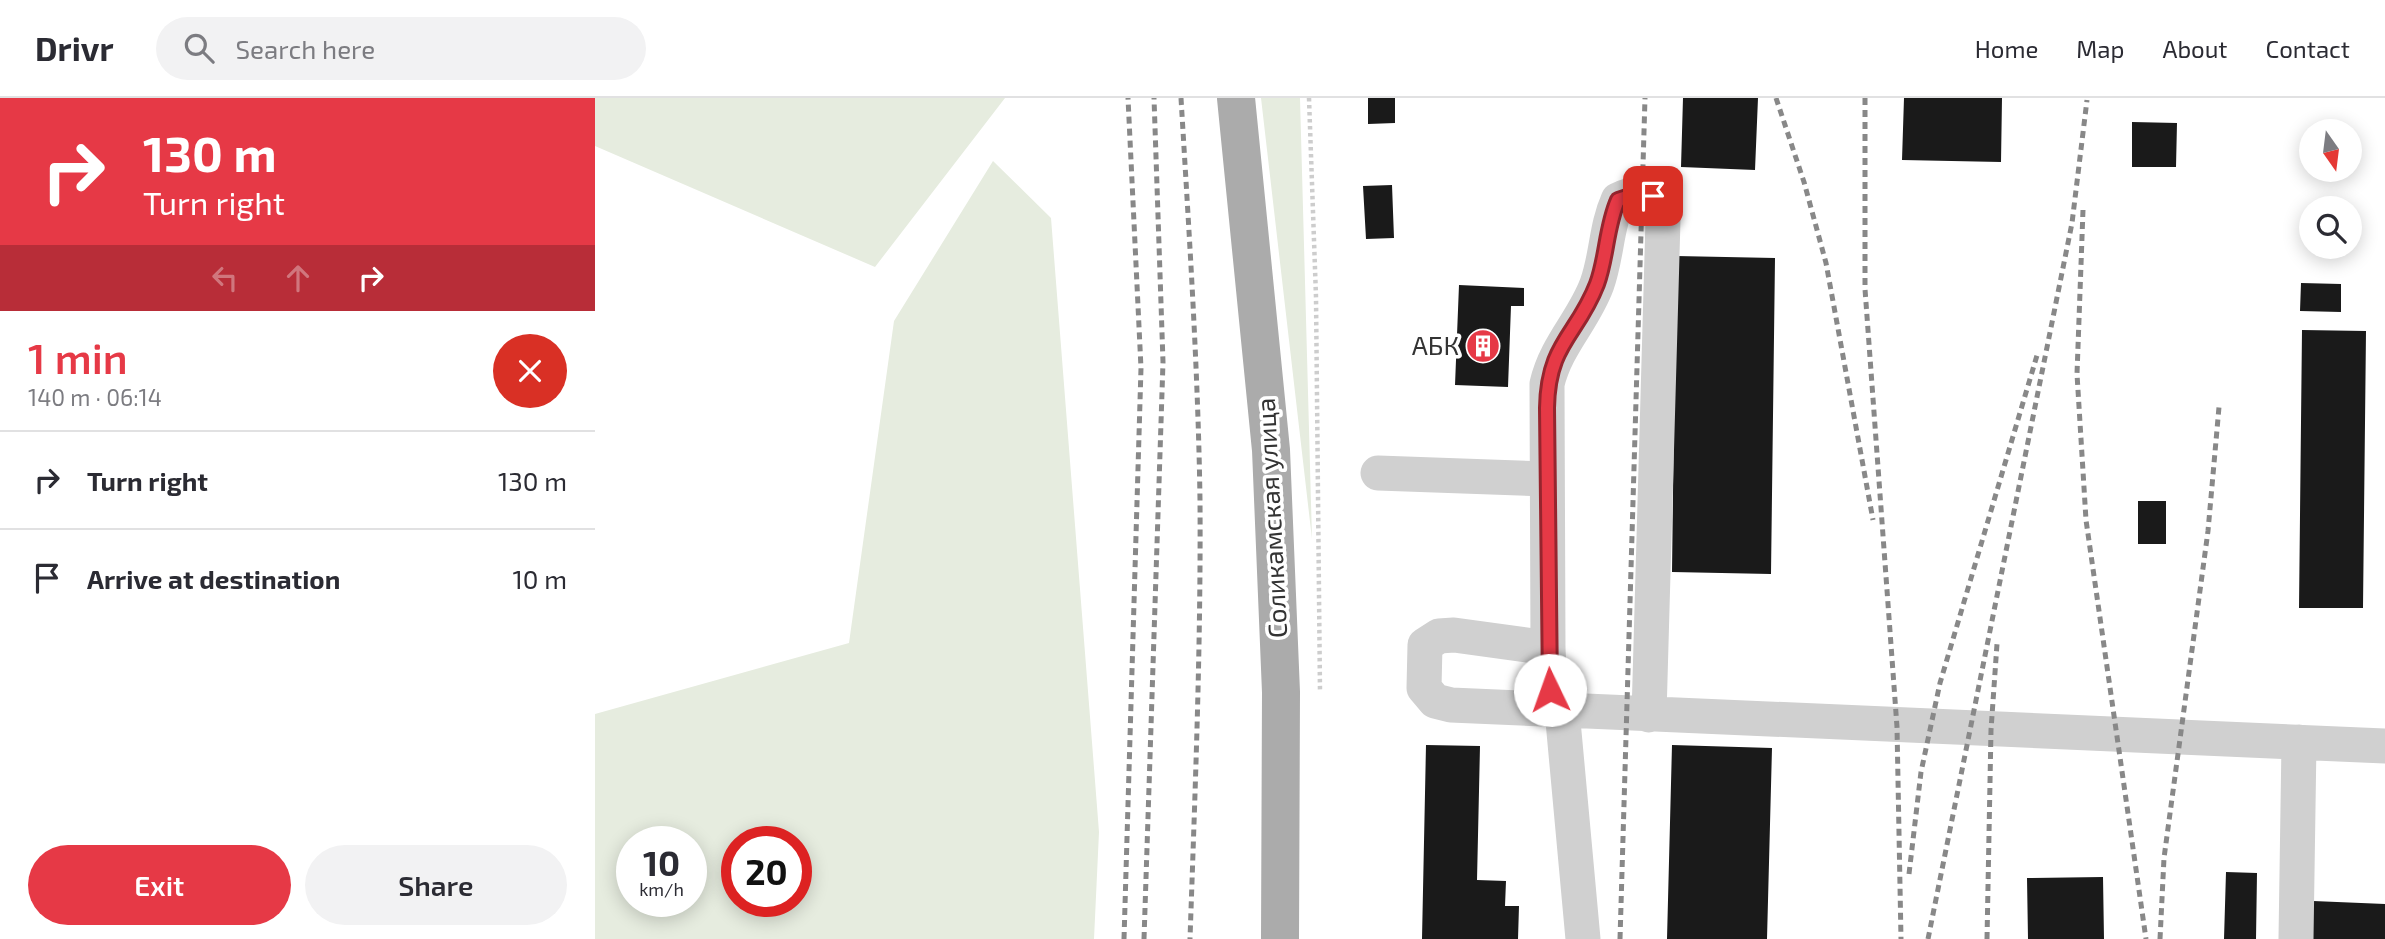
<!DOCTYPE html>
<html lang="en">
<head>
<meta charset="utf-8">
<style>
  body { margin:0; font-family:"Exo 2",sans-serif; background:#f2f2f3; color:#2b2b33; height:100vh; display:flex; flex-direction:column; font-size:26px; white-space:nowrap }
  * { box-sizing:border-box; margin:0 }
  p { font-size:23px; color:#7c7c81 }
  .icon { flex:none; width:38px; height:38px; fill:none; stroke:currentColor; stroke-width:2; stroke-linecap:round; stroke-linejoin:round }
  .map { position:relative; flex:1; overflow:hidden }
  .side { display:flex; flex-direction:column; background:#fff; width:595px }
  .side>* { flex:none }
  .hud { background:#e63946; color:#fff; overflow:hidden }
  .needle { width:46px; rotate:166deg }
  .fabs { position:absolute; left:1704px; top:21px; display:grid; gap:14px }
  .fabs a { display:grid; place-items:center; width:63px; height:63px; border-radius:50%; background:#fff; box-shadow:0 4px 18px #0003; font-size:35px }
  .speed { position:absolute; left:21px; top:728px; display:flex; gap:14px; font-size:35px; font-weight:700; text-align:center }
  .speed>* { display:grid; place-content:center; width:91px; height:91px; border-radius:50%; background:#fff; box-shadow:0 4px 18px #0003; line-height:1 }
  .speed small { font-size:18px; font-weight:400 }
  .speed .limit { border:10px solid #d22; background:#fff; color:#111 }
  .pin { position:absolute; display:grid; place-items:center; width:60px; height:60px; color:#fff; margin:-30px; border-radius:14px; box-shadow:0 4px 10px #0006 }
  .me { position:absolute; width:77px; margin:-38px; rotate:357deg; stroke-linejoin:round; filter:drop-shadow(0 0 5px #0008) }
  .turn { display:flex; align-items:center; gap:24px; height:147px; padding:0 28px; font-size:32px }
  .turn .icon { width:91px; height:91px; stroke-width:2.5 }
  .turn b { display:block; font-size:49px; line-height:60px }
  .lanes { display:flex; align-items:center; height:66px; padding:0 28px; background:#0003; justify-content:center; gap:35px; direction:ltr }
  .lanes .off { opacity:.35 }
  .round { display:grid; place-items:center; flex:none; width:74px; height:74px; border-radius:37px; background:#f2f2f3 }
  .summary { display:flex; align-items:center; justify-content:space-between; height:119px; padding:0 28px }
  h1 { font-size:42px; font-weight:600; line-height:52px; color:#e63946 }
  .action { display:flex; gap:14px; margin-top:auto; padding:14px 28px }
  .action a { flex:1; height:80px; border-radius:42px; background:#e63946; color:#fff; font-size:28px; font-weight:600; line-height:80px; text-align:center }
  .action a+a { background:#f2f2f3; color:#2b2b33 }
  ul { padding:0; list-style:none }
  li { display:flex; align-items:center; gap:21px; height:98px; padding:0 28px; border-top:2px solid #e1e1e2 }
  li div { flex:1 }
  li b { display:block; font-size:26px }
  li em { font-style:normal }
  header { display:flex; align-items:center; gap:42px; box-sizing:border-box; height:98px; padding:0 35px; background:#fff; border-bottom:2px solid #e1e1e2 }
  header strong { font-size:33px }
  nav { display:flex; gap:38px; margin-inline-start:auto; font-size:24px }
  .search { width:490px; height:63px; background:#f2f2f3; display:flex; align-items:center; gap:18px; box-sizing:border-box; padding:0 24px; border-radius:38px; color:#7c7c81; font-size:26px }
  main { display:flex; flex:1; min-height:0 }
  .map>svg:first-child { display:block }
</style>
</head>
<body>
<header>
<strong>Drivr</strong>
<div class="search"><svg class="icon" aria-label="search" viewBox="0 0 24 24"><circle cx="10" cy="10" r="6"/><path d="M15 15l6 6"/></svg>Search here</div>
<nav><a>Home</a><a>Map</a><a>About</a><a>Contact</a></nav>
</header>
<main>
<section class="side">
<div class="hud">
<div class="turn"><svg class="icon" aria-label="right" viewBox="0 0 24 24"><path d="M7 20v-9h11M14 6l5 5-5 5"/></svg><div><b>130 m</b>Turn right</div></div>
<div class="lanes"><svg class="icon off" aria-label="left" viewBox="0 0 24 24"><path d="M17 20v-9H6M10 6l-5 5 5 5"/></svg><svg class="icon off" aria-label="ahead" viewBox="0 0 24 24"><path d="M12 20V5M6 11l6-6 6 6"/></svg><svg class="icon" aria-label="right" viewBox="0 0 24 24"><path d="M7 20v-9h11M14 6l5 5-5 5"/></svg></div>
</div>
<div class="summary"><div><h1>1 min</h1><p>140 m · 06:14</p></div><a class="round" style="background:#d93025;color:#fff"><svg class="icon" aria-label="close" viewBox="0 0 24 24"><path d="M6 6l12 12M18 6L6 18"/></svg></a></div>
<ul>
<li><svg class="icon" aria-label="right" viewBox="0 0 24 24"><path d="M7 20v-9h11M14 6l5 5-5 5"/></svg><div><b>Turn right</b></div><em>130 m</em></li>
<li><svg class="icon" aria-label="arrive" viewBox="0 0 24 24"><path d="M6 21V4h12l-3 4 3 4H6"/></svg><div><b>Arrive at destination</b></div><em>10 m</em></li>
</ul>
<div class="action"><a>Exit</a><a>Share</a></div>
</section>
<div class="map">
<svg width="1790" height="841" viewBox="0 0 1790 841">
  <rect width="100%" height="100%" fill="#fff"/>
  <!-- green -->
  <path fill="#e6ecdf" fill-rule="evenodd" d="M0,0H410L280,169L0,48Z
    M666,0H705L717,441Z
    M398,63L456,120L504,734L499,841H0V616L254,545L299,223ZM37,744H96V803H37ZM142,744H201V803H142Z"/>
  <!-- building -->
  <path fill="#1a1a1a" d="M773,0H800V25L773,26Z
    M1088,0H1163L1160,72L1086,69Z
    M1309,0H1407L1406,64L1307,62Z
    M1537,24L1582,25L1581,69H1537Z
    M797,87L799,140L771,141L768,88Z
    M1081,158L1180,160L1176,476L1077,474Z
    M1706,185L1746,186V214L1705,213Z
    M864,187L929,190V208H916L913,289L860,287Z
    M1707,232L1771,233L1768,510H1704Z
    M1543,403H1571V446H1543Z
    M831,647L885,648L882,782L911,783L910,808H924L923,841H827Z
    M1077,647L1177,650L1172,841H1072Z
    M1631,774L1662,775L1661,841H1629Z
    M1508,779L1509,841H1433L1432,780Z
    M1718,803L1790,806V841H1717Z"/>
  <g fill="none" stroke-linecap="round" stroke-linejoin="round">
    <!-- path -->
    <path stroke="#cdcdcd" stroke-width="4.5" stroke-dasharray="3.5 3.5" stroke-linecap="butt" d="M714,0L721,199L725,594"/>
    <!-- minor -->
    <path stroke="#d0d0d0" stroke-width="35" d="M783,375L952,381
      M953,550L952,286C961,247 989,222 1002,186C1012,158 1011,129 1023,102C1041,93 1053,93 1067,107L1068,122L1054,617
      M956,612L953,550L859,537L844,538L830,547L829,590L840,603L856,607L1790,648
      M967,612L988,841
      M1701,841L1704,644"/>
    <!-- major -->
    <path stroke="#ababab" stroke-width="38" d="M641,0L676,352L686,594L685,841"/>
    <!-- rail -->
    <path stroke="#888" stroke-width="5" stroke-dasharray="7 5" stroke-linecap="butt" d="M586,0C594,134 603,268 605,402C606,548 600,695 595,841
      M1181,0L1209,84L1231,165L1278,422
      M1270,0V191L1302,629L1306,841
      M1488,112L1482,276L1491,422L1551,841
      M1314,776L1326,674L1345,585L1443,254
      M529,841L546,270L533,0
      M549,841L568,264L559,0
      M1025,841L1050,0
      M1333,841L1477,125L1492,2
      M1392,841L1396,632L1402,546
      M1565,841L1569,760L1613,433L1624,309"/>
  </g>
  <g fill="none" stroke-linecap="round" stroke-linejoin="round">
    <!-- route casing -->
    <g stroke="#96252e" stroke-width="18">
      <path id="route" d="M955,592L952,310C953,245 982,238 1002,186C1012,159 1011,129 1023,102L1047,94L1058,98"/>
    </g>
    <!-- route -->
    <use href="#route" stroke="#e63946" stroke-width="12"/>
  </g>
  <!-- icons -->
  <defs>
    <g id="building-disc" transform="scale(1.75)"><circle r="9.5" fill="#e63946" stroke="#fff"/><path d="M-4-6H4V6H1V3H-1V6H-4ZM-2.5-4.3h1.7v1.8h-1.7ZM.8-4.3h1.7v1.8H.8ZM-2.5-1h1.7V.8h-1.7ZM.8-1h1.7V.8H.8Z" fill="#fff"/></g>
  </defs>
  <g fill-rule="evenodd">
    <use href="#building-disc" x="888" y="248"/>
  </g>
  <g text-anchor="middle" stroke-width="7" stroke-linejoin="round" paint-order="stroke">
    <!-- poi labels -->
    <g font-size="26" fill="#333" stroke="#fff" text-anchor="end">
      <text x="864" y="257">АБК</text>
    </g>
    <!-- street labels -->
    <g font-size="26" fill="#333" stroke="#fff">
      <text transform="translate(677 420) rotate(-93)" y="9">Соликамская улица</text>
    </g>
  </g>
</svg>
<div class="fabs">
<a><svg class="needle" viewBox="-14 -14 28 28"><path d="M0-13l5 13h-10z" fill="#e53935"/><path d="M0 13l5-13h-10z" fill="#7c7c81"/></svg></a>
<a><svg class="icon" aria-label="search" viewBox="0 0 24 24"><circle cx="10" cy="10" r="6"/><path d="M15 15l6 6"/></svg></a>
</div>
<div class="speed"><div>10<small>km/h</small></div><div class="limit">20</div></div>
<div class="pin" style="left:1058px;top:98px;background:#d93025"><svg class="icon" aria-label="arrive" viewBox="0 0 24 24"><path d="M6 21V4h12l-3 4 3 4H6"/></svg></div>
<svg class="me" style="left:955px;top:592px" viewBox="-20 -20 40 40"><circle r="19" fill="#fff"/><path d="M0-13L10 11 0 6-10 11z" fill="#e63946"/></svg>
</div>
</main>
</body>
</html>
